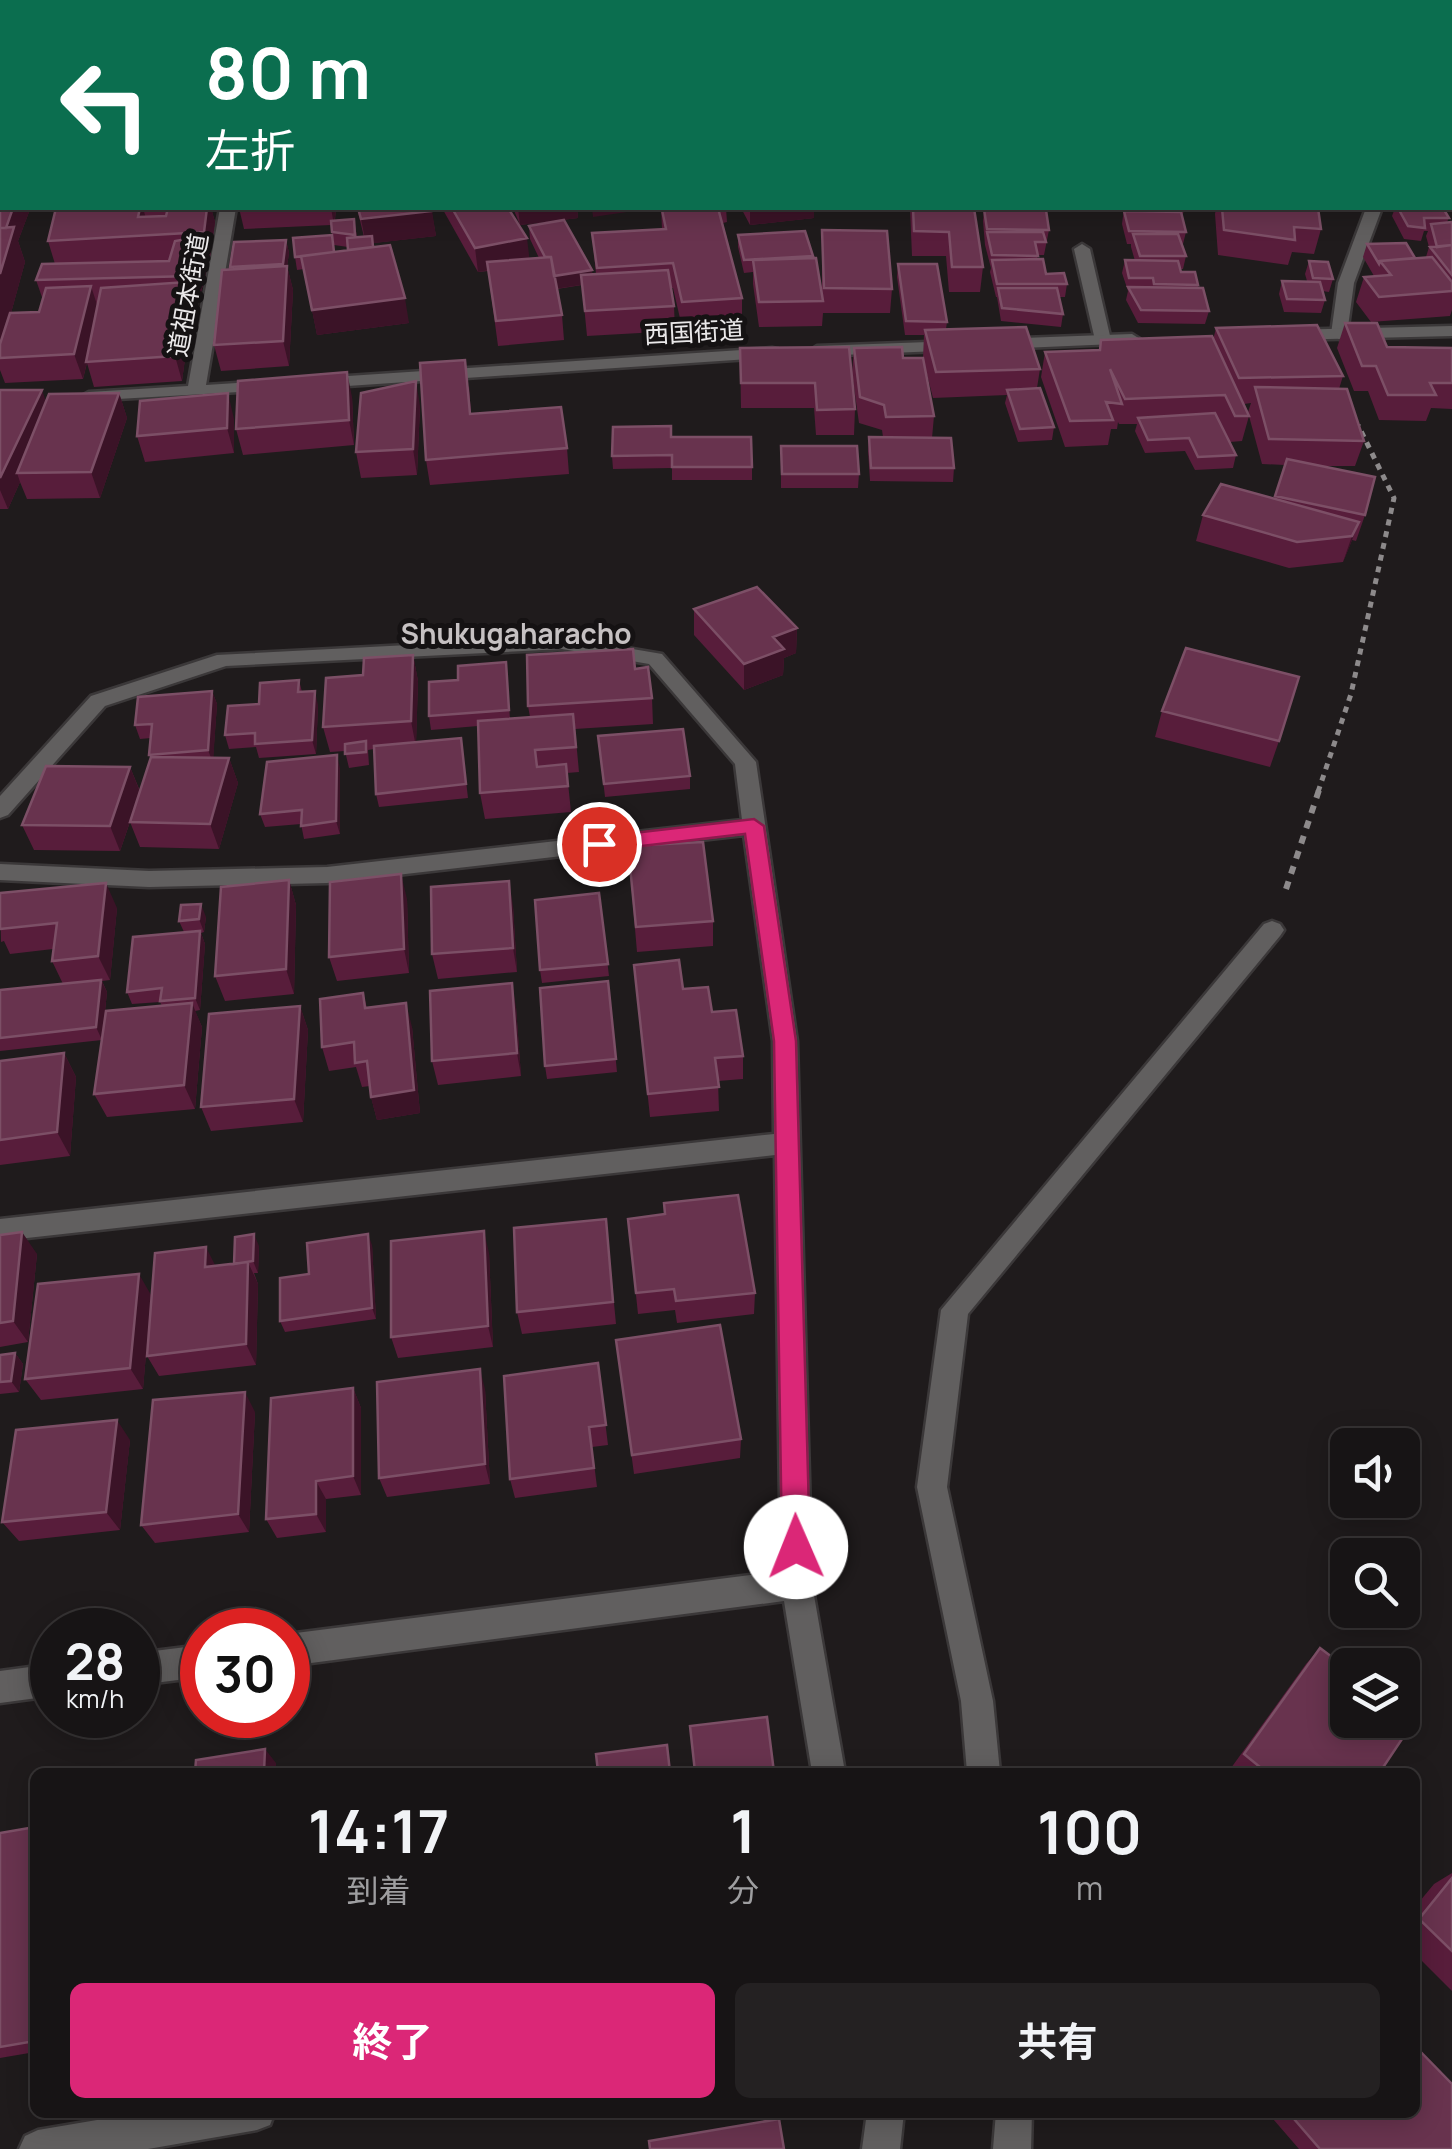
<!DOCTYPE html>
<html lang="ja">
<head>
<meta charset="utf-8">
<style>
  body { margin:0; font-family:Manrope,"Noto Sans JP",sans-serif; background:#242122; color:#f1f3f6; height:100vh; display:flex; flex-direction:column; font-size:38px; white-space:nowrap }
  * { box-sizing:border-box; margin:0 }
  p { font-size:32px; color:#9e9ea0 }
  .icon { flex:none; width:55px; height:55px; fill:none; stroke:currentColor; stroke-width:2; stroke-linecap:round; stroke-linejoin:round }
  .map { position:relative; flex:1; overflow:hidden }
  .sheet { position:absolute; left:30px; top:1768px; width:1390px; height:350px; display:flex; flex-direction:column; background:#171415; border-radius:15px; box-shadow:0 5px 25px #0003,0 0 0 2px #363334 }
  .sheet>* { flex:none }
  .top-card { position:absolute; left:0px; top:0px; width:1452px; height:210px; box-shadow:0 5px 25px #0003,0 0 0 2px #363334; background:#0b6e4f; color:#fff; overflow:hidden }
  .tools { position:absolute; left:1330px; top:1428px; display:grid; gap:20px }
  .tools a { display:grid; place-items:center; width:90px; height:90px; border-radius:15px; background:#171415; box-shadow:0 5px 25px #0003,0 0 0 2px #363334; font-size:50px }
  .speed { position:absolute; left:30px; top:1608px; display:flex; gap:20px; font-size:50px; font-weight:700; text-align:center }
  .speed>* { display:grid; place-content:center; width:130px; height:130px; border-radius:50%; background:#171415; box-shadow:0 5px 25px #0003,0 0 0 2px #363334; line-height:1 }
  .speed small { font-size:25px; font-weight:400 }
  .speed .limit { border:15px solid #d22; background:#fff; color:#111 }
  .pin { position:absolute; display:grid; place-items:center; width:85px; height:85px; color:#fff; margin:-42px; border:5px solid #fff; border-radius:50%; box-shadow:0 2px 10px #0007 }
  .me { position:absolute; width:110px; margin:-55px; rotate:359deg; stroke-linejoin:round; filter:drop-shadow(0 0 8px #0008) }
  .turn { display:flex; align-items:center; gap:35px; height:210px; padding:0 40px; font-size:45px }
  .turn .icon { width:130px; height:130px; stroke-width:2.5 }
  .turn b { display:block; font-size:70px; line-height:85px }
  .eta { display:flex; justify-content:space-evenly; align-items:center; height:170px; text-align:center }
  .eta b { font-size:60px; font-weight:700; line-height:70px }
  .primary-button { display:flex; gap:20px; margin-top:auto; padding:20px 40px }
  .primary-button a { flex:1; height:115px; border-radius:15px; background:#db2777; color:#fff; font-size:40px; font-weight:700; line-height:115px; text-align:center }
  .primary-button a+a { background:#242122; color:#f1f3f6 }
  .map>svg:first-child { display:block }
</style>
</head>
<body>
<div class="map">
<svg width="1452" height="2149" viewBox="0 0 1452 2149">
  <rect width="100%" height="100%" fill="#1f1b1c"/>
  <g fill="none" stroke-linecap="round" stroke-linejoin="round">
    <!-- river -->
    <path fill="#7d3b58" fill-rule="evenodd" d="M1050,0H1125L1049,2Z
      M0,127H2V171H0Z"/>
    <!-- lane casing -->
    <g stroke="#3b3839" stroke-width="5">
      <path id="lane" d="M1366,208H1382L1354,283L1347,334L1339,339L1331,334L1338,283Z
        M1082,244L1090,249L1111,340L1103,345L1095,340L1074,249Z"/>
    </g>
    <!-- street casing -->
    <g stroke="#3b3839" stroke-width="5">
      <path id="street" d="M257,0H269L270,2H258Z
        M1210,0H1229L1230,2H1211Z
        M1450,53H1452V62H1450Z
        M220,208H236L206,385L269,381L275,382V390L83,401L80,397L89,392L188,386Z
        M1452,326V336L1287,340L1279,335L1287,330Z
        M1132,334L1140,339L1138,343L997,349L989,344L997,339Z
        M957,341L963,342V350L817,356L809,351L817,346Z
        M772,348L778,349V357L318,388L309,383L318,378Z
        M562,637L662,654L756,762L797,1041L812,1584L845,1772H812L784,1601L288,1666V1634L781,1571L775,1155L0,1241V1219L774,1134L773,1041L744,835L327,883L149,887L0,880V864L149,871L327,867L742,820L735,764L649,664L562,649L226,666L105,706L8,815L0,818V796L91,696L217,655Z
        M1272,921L1280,924L1284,930L1280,936L968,1314L947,1487L993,1701L1000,1772H967L961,1701L917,1487L941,1310L1264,924Z
        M202,1645V1677L138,1685V1653Z
        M52,1664V1696L0,1703V1671Z
        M144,2112H275L270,2125L257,2130L148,2149H19L25,2136L38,2130Z
        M867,2112H904L900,2149H862Z
        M996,2112H1032L1031,2149H993Z"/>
    </g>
    <!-- path-far2 -->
    <path stroke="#8d8a8b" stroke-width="4" stroke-dasharray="4 4" stroke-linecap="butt" d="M493,0L501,2
      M860,2L870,0"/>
    <!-- path-far1 -->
    <path stroke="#8d8a8b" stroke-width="5" stroke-dasharray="6 6" stroke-linecap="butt" d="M1318,792L1351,694L1394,498L1358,425"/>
    <!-- path -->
    <path stroke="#8d8a8b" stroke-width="6" stroke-dasharray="8 8" stroke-linecap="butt" d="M1286,889L1319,790"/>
    <!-- lane -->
    <use href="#lane" fill="#615f5f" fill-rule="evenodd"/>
    <!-- street -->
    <use href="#street" fill="#615f5f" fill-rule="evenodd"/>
  </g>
  <!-- wall -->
  <path fill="#581d3b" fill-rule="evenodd" d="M1342,0H1452V39H1450V2H1342Z
    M1450,90H1452V210L1444,211L1449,218L1447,222H1452V310L1450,316L1371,322L1356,302L1364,277L1374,276L1363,257L1367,244L1415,258L1426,257L1429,247L1426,236L1428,231H1424L1421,241L1404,239L1392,216L1395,208H1450Z
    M0,188L2,208H28L29,212L18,241L25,262L11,313L39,312L43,300L36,280L55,264L48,241L56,208H211L215,222L210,257H208L209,261L199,300L191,301L192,307L182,381L94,387L87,363L83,379L5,383L0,370Z
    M239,208H336L335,220L354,219L357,237H364L357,208H431L436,236L373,243L409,323L317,335L304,269L297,270L295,257L348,250V247L334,245L331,225L244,229Z
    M442,208H508L529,259L539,258L530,239L529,226L592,274H596L592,233L662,229L661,208H726L727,222L723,223L742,298V323L682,327L673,288H671L674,306L675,331L587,336L582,285L557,289L562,315L564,340L498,346L488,271L478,272Z
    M513,208H577L578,218L520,225Z
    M741,208H814V218L750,225Z
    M910,208H974L983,267L980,292H949L946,256H912Z
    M1062,208H1093V210L1062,209Z
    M1124,208H1185L1182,216L1186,232L1183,244H1182L1186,256L1183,269H1180L1181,272L1198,285V288L1209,311L1205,324L1138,323L1126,300L1128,291L1122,273L1125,260L1135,261L1131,247V244H1127L1122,224Z
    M1216,208H1318L1321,229L1314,254L1292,252L1288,265L1218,255L1215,214Z
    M984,209L1049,230L1044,255H1038L1037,259L1046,274L1067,284L1065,297H1059L1063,314L1061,327L1001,321L997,297H996L990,272L991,268L985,245L983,221Z
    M822,230L892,289L890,313H823L822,326L759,327L753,284V272L744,273L738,247V235L813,256L822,295Z
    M286,240L289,253L287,266L293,290L289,366L221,371L214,345L230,267Z
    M1309,261L1333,279L1329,292L1322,291L1325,300L1321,313L1284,312L1279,294L1282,281H1307L1305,274Z
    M898,264L947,322L946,329L1040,369L1037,388L1054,427L1052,440L1018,442L1005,403L1007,395L933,398L924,363L934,416L932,438L954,468L953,482L870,481L868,451L869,437H883L882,430L859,423L852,373L854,348L903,358H923L924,335H905L897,277Z
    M1345,323L1387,347L1452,348V409L1431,408L1426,421L1379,420L1368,391H1354L1337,348Z
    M1216,328L1343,376L1339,389L1364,441L1355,466H1317L1365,515L1356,541L1352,540L1343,562L1289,568L1196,541L1203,515L1274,499L1285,465L1262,464L1249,416L1242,441L1230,442L1236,455L1233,468L1195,470L1185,451L1145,453L1135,431L1137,424H1119L1118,422L1117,429H1111L1108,445L1065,447L1041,377L1045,352L1099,350L1101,340H1213ZM1251,403L1248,412L1244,404Z
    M849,347L855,409L854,435H816L814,408H741L740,348Z
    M469,386L471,414L567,448L569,474L430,485L426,460Z
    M0,390L46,402L119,393L127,418L100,498L27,499L20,482L8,509H0Z
    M352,397L354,445L243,455L236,429Z
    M420,406L417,475L361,478L356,452Z
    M234,419V453L145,462L137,436Z
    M671,437L752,467V480H672V468L613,469L612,456Z
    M781,446L859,474L858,488H781Z
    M694,609L797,628L796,653L784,658L783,675L744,690L694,635Z
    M413,655L418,681L416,742L461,738L468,798L379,807L376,794L374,749L368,750L369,765L349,768L345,751L330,752L323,727L363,675Z
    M506,662L510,719L530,717L528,706L635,669L652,698L653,724L575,729L579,772L567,773L571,812L485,819L480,793L478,726L431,730L429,716L458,680Z
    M299,680L302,692L318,705L316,754L259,758L256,747L229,749L225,735L259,704Z
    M212,691L217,704L213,758H229L238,783L219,849L140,847L130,822L120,851L34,850L22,825L130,767L140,791L151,759L149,755L151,738L140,739L135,725Z
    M1162,711L1279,741L1270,767L1155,737Z
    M598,736L690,776V789L605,797Z
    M340,768V834L304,839L301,824L265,827L260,814Z
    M630,871L713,921V946L637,952Z
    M289,880L296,905L294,994L225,1001L215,976Z
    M0,893L117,908L110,980L102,981L107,992L102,1040L0,1051V990L63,984L52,961L53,949L10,954L4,941L1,942Z
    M599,893L609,976L542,983L540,970Z
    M407,899L409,973L337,981L329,957Z
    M513,906L517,972L438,979L432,954Z
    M206,917L204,932L201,933L205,944L200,1010L195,1011L202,1027L195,1109L107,1117L94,1094L162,1006L160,1002L132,1004L127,992L184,932L179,921Z
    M634,965L683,989L712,1012L743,1056V1079L718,1081L719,1111L650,1117Z
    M608,981L617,1072L547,1079L545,1066Z
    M363,993L367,1008L412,1027L420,1113L377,1120L371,1097L370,1086L362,1087L356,1067L329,1071L322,1047Z
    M300,1006L308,1030L303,1122L211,1131L201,1107Z
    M516,1007L521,1076L438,1085L432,1061Z
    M64,1053L76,1077L70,1156L0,1165V1061Z
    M606,1219L616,1324L522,1334L517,1312Z
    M628,1219L755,1293L754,1314L677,1323L675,1310L638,1314Z
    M0,1235L37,1254L28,1342L0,1347Z
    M372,1245L376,1319L285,1332L280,1321L309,1274Z
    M259,1246L258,1273H254L258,1284L256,1365L159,1376L147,1356L215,1266L234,1264Z
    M489,1253L493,1347L398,1358L391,1337Z
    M151,1295L143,1389L41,1400L25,1379Z
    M616,1340L741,1439L740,1458L634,1474Z
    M15,1353L23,1364L19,1392L0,1394V1355Z
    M598,1363L608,1445L592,1447L597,1487L515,1498L510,1479Z
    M353,1388L361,1408V1495L326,1499V1532L277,1538L266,1519Z
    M485,1389L490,1484L387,1497L379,1478Z
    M255,1412L249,1532L155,1543L141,1525Z
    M130,1440L120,1530L19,1541L2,1522Z
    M1320,1648L1380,1772H1237L1231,1768L1306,1664Z
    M35,1827V2052L0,2058V1833Z
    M1452,1873V1991L1415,1954V1907L1434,1884Z
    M1267,2112H1415L1452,2149H1299Z"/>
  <!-- shaded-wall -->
  <path fill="#3b1327" d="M1450,198H1452V210L1408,215L1410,208H1450Z
    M13,208H28L29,212L18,241L25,262L0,353V274L3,234Z
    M140,208H143L148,226L138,217Z
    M207,208H211L215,222L210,257L204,232Z
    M331,208H336L334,225Z
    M518,208H577L578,218L520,225Z
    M592,208H647V209L593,217Z
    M750,208H814V218L750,225Z
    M432,211L436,236L366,244L361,219Z
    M203,236L209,261L199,300L192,276Z
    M527,238L530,263L478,272L475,248Z
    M286,240L289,253L287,266L293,290L289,366L283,341L286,277L283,264Z
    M592,270L593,283L555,289L554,276Z
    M186,282L192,307L182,381L175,356Z
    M91,286L99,311L83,379L74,354Z
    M405,298L409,323L317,335L312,310Z
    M347,372L352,397L354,445L349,420Z
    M416,381L420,406L417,475L413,449Z
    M42,390L51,416L17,473L20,482L8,509L0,490V478Z
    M119,393L127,418L100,498L91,472Z
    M228,393L234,419V453L227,428Z
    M1359,522L1349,548L1343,562L1352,536Z
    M797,628L796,653L784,658L783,675L744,690V664L773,637Z
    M413,655L418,681L416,747L411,721Z
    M212,691L217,704L213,763L208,750Z
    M315,691L318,705L316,754L312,740Z
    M337,755L340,768V834L336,821Z
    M229,758L238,783L219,849L210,824Z
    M130,767L140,792L120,851L110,826Z
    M401,874L407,899L409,973L404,949Z
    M289,880L296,905L294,994L286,969Z
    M509,881L513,906L517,972L513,948Z
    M106,883L117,908L110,980L98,956Z
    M201,904L206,917L204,932L199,919Z
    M200,931L205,944L200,1010L195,998Z
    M101,980L107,992L102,1040L96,1027Z
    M512,983L516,1007L521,1076L517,1053Z
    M192,1003L202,1027L195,1109L184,1085Z
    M406,1003L412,1027L420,1113L377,1120L371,1097Z
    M300,1006L308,1030L303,1122L294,1099Z
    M64,1053L76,1077L70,1156L57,1132Z
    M484,1231L489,1253L493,1347L488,1326Z
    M22,1232L37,1254L28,1342L13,1321Z
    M254,1234L259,1246L258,1273L253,1261Z
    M368,1234L372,1245L376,1319L372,1308Z
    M206,1247L217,1269L205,1267Z
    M248,1262L258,1284L256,1365L246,1344Z
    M139,1274L151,1295L143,1389L130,1368Z
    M15,1353L23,1364L19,1392L11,1381Z
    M480,1369L485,1389L490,1484L485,1464Z
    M353,1388L361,1408V1495L353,1476Z
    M245,1392L255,1412L249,1532L238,1514Z
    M117,1420L130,1440L120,1530L106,1512Z
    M316,1481L326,1499V1532L316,1514Z
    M265,1749L276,1763V1772H264Z"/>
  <!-- building -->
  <path fill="#68334e" stroke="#7c4f66" stroke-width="2.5" d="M1385,0H1452V15L1450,14V2H1397Z
    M1450,114H1452V137H1450Z
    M1450,173L1452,175V198H1450Z
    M0,188H2V208H13L6,228H0Z
    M56,208H140L138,217L166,216L168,208H207L204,232L48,241Z
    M358,208H431L432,211L361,219Z
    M452,208H508L527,238L475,248Z
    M665,208H701L665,209Z
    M701,208H718L742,298L682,302L673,263L597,268L592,233L666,229L662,210Z
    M913,208H974L983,267H952L949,232L914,231Z
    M1222,208H1318L1321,229L1294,227L1295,240L1224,230Z
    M1398,208H1443L1449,218H1424L1425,228L1408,226Z
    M984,209L1046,210L1049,230L987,229Z
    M1124,211L1181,212L1186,232L1129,231Z
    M354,219L355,235L332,232L331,221Z
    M564,220L592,270L554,276L551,257H545L529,226Z
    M1452,222V245L1437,247L1431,224Z
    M14,227L0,274V228Z
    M822,230L887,231L892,289L824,288Z
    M805,231L813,256L744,260L738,235Z
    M987,232H1043L1046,242H1035L1038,256L992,255Z
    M1133,234H1178L1186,256H1140Z
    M332,235L334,252L295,257L293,238Z
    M203,236L192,276L36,280L42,264L169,261L175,241Z
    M372,236L373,247L348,250L347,238Z
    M286,240L283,264L230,267L234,242Z
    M1406,243L1415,258L1380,261L1379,264L1367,244Z
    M390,245L405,298L312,310L301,256Z
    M1452,245V275L1430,247Z
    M551,257L562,315L496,321L487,262Z
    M1432,257L1452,282V291L1379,297L1364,277L1391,275L1380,261Z
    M816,258L823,301L759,302L753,260Z
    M1043,259L1046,274L1064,273L1067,284H997L992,260Z
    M1125,260L1178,261L1181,272H1195L1198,285L1154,284L1153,278H1129Z
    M1309,261L1328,262L1333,279L1313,278Z
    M898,264H937L947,322L906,321Z
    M287,266L283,341L214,345L222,270Z
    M668,270L674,306L585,311L581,275Z
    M1282,281L1320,282L1325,300L1287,299Z
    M186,282L175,356L86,362L101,288Z
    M91,286L74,354L0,358V344L10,313L39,312L46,288Z
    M1128,287L1203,288L1209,311L1141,310Z
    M998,288H1057L1063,314L1002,308Z
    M1345,323H1377L1387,347L1452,348V383H1430L1436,395H1388L1376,366H1362Z
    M1317,325L1343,376L1239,378L1216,328Z
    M1026,327L1040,369L936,372L925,330Z
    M1212,336L1249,416H1235L1225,395L1125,399L1110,369L1122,404L1106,402L1113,420L1070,421L1045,352L1100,350L1101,340Z
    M849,347L855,409L817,410L815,383H741L740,348Z
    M902,347L903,358H923L934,416L886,417L884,405L860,397L854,348Z
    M465,360L470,414L561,407L567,448L426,460L420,363Z
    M347,372L349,420L236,429L238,381Z
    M416,381L413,449L356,452L361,393Z
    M1255,387L1347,389L1364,441L1269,439Z
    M1040,388L1054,427L1020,429L1007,390Z
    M0,390H42L0,478Z
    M119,393L91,472L17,473L49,394Z
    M228,393L227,428L137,436L140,401Z
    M1215,413L1236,455L1198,457L1189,438L1148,440L1138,418Z
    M671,426V437H751L752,467H672V455L612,456L613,427Z
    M869,437L951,438L954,468H871Z
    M781,446H857L859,474H782Z
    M1287,459L1375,477L1365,515L1275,496Z
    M1221,484L1359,522L1352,536L1297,542L1203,515Z
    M757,587L797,628L773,637L784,649L744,664L694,609Z
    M1186,648L1299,677L1279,741L1162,711Z
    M633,649L635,669L648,667L652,698L528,706L527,655Z
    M413,655L411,721L323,727L326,678L363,675L364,658Z
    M506,662L509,710L429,716V682L458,680V666Z
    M299,680L298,692L315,691L312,740L255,744V733L225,735L228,706L259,704L260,683Z
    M212,691L208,750L149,755L152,724L135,725L138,697Z
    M573,714L576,747L535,750L537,767L566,764L568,786L480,793L478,721Z
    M683,729L690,776L604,784L598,736Z
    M461,738L466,784L376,794L374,746Z
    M366,741V752L345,754V744Z
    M337,755L336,821L301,826L302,810L260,814L267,762Z
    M151,757L229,758L210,824L130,822Z
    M46,766L130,767L110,826L22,825Z
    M703,842L713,921L636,927L628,846Z
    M401,874L404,949L329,957L330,882Z
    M289,880L286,969L215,976L221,887Z
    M509,881L513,948L432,954L431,887Z
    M106,883L98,956L52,961L57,923L0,929V893Z
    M599,893L608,964L540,970L535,900Z
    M201,904L199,919L179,921L181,905Z
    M200,931L195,998L160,1001L162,988L127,992L133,937Z
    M679,960L683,989L708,987L712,1012L736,1010L743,1056L715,1058L719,1087L648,1094L634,965Z
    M101,980L96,1027L0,1038V990Z
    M608,981L616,1059L545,1066L540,988Z
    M512,983L517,1053L432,1061L430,991Z
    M363,993L365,1008L406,1003L414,1090L371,1097L367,1061L355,1063L354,1042L322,1047L320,999Z
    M192,1003L184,1085L94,1094L106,1011Z
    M300,1006L294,1099L201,1107L209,1014Z
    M64,1053L57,1132L0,1140V1061Z
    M738,1195L755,1293L676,1301L674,1289L636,1293L628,1219L665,1214L664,1203Z
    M606,1219L613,1302L517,1312L514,1228Z
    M484,1231L488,1326L391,1337V1241Z
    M22,1232L13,1321L0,1323V1235Z
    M254,1234L253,1261L234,1264L235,1237Z
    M368,1234L372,1308L280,1321V1278L309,1274L307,1243Z
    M206,1247L205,1267L248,1262L246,1344L147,1356L155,1253Z
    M139,1274L130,1368L25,1379L38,1284Z
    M720,1325L741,1439L632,1455L616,1340Z
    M15,1353L11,1381L0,1382V1355Z
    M598,1363L606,1425L589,1427L594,1468L510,1479L504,1376Z
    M480,1369L485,1464L379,1478L377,1382Z
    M353,1388V1476L316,1481V1514L266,1519L271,1398Z
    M245,1392L238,1514L141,1525L153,1400Z
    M117,1420L106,1512L2,1522L16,1430Z
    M1320,1648L1348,1669V1720H1402V1712L1414,1721L1380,1772H1266L1244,1754Z
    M767,1717L774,1772H695L690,1726Z
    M667,1745L670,1772H598L596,1754Z
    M265,1749L264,1772H195L196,1760Z
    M35,1827V2041L0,2047V1833Z
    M1452,1878V1951L1419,1919Z
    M1415,2046L1452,2084V2149H1320L1288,2112H1415Z
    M779,2119L784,2149H650L649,2141Z"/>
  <!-- route -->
  <path fill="#db2777" stroke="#8e194d" stroke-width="2.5" d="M754,819L764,826L796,1041L810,1547L806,1557L796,1561L786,1557L782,1547L774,1041L745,834L599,851L589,844L599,837Z"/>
  <g text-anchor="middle" stroke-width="10" stroke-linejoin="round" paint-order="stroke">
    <!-- far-street labels -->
    <g font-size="25" fill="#eae8e9" stroke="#151213">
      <text transform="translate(188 295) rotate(-80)" y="9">道祖本街道</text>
      <text transform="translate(694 332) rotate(-3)" y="9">西国街道</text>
    </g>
    <!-- far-neighbourhood labels -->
    <g font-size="28" font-weight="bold" fill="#c6c1c2" stroke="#151213">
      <text x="516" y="644">Shukugaharacho</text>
    </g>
  </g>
</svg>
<div class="tools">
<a><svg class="icon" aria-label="sound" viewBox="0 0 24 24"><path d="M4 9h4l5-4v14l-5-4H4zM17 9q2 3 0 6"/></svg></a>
<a><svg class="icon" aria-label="search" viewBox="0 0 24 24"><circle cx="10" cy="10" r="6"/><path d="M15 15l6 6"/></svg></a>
<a><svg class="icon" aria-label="layers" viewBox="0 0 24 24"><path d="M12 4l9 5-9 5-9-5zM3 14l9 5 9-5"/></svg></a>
</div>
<div class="speed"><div>28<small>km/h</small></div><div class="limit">30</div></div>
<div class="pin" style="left:599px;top:844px;background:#d93025"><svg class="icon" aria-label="arrive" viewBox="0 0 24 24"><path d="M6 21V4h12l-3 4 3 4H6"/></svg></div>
<svg class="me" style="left:796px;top:1547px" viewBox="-20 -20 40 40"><circle r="19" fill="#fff"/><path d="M0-13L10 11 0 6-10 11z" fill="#db2777"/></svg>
<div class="top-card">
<div class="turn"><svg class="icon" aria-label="left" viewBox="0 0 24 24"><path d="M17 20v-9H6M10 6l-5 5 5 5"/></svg><div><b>80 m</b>左折</div></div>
</div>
<section class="sheet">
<div class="eta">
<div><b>14:17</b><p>到着</p></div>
<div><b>1</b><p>分</p></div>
<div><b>100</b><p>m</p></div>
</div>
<div class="primary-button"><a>終了</a><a>共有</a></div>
</section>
</div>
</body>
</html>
